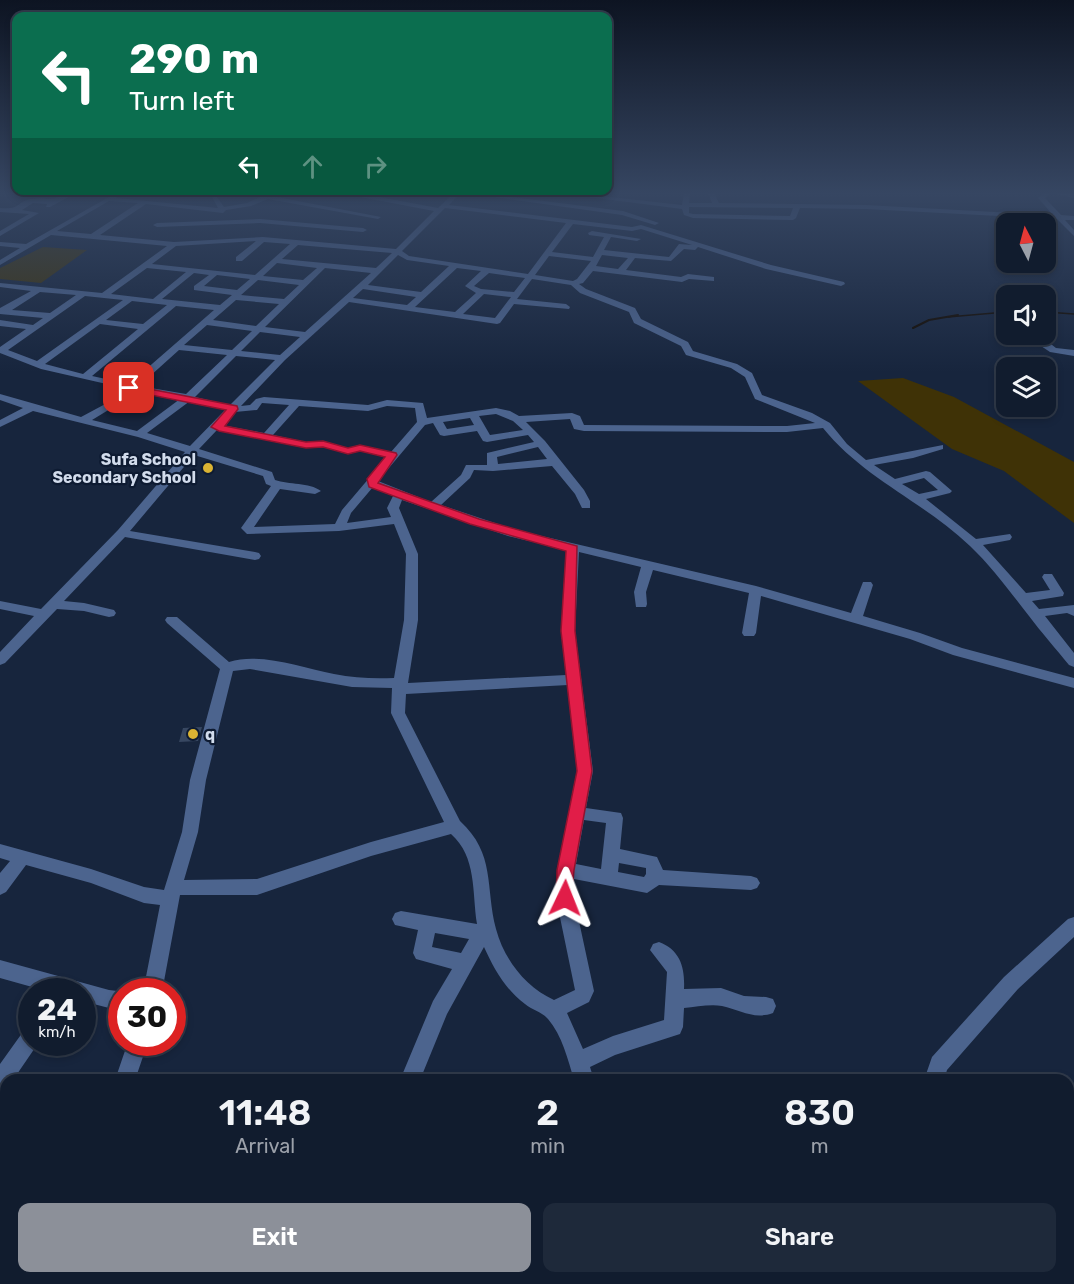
<!DOCTYPE html>
<html lang="en">
<head>
<meta charset="utf-8">
<style>
  body { margin:0; font-family:Rubik,sans-serif; background:#1e293a; color:#f1f3f6; height:100vh; display:flex; flex-direction:column; font-size:22px; white-space:nowrap }
  * { box-sizing:border-box; margin:0 }
  p { font-size:20px; color:#9ca1aa }
  .icon { flex:none; width:33px; height:33px; fill:none; stroke:currentColor; stroke-width:2; stroke-linecap:round; stroke-linejoin:round }
  .map { position:relative; flex:1; overflow:hidden }
  .panel { position:absolute; left:0px; top:1074px; width:1074px; height:210px; display:flex; flex-direction:column; background:#111c2e; border-radius:18px 18px 0 0; box-shadow:0 3px 9px #0003,0 0 0 2px #303a4a }
  .panel>* { flex:none }
  .hud { position:absolute; left:12px; top:12px; width:600px; height:183px; border-radius:12px; box-shadow:0 3px 9px #0003,0 0 0 2px #303a4a; background:#0b6e4f; color:#fff; overflow:hidden }
  .needle { width:39px; rotate:354deg }
  .controls { position:absolute; left:996px; top:213px; display:grid; gap:12px }
  .controls a { display:grid; place-items:center; width:60px; height:60px; border-radius:12px; background:#111c2e; box-shadow:0 3px 9px #0003,0 0 0 2px #303a4a; font-size:30px }
  .speed { position:absolute; left:18px; top:978px; display:flex; gap:12px; font-size:30px; font-weight:700; text-align:center }
  .speed>* { display:grid; place-content:center; width:78px; height:78px; border-radius:50%; background:#111c2e; box-shadow:0 3px 9px #0003,0 0 0 2px #303a4a; line-height:1 }
  .speed small { font-size:15px; font-weight:400 }
  .speed .limit { border:9px solid #d22; background:#fff; color:#111 }
  .pin { position:absolute; display:grid; place-items:center; width:51px; height:51px; color:#fff; margin:-26px; border-radius:12px; box-shadow:0 3px 9px #0006 }
  .me { position:absolute; width:66px; margin:-33px; rotate:2deg; stroke-linejoin:round; filter:drop-shadow(0 0 4px #0008) }
  .turn { display:flex; align-items:center; gap:21px; height:126px; padding:0 18px; font-size:27px }
  .turn .icon { width:78px; height:78px; stroke-width:2.5 }
  .turn b { display:block; font-size:42px; line-height:51px }
  .lanes { display:flex; align-items:center; height:57px; padding:0 18px; background:#0003; justify-content:center; gap:30px; direction:ltr }
  .lanes .off { opacity:.35 }
  .eta { display:flex; justify-content:space-evenly; align-items:center; height:102px; text-align:center }
  .eta b { font-size:36px; font-weight:600; line-height:42px }
  .primary-button { display:flex; gap:12px; margin-top:auto; padding:12px 18px }
  .primary-button a { flex:1; height:69px; border-radius:12px; background:#8c9099; color:#fff; font-size:24px; font-weight:600; line-height:69px; text-align:center }
  .primary-button a+a { background:#1e293a; color:#f1f3f6 }
  .map>svg:first-child { display:block }
</style>
</head>
<body>
<div class="map">
<svg width="1074" height="1284" viewBox="0 0 1074 1284">
  <rect width="100%" height="100%" fill="#17253d"/>
  <!-- green -->
  <path fill="#3f3206" d="M43,247L87,250L41,283L0,279V268Z
    M903,378L954,397L1074,462V523L1004,471L952,449L858,381Z"/>
  <g fill="none" stroke-linecap="round" stroke-linejoin="round">
    <!-- stream-far1 -->
    <path stroke="#120a00" stroke-width="1.5" d="M1046,312L1074,314
      M948,317L1006,312"/>
    <!-- stream -->
    <path stroke="#120a00" stroke-width="2" d="M913,328L929,320L958,315"/>
  </g>
  <!-- building -->
  <path fill="#374761" d="M202,727L198,741L179,742L183,728Z"/>
  <g fill="none" stroke-linecap="round" stroke-linejoin="round">
    <!-- minor -->
    <path fill="#4c648e" fill-rule="evenodd" d="M69,193H76L50,207H46L47,204L33,203L22,210L39,213L0,236V231L29,214L0,212V208C21,210 16,202 31,199C49,196 49,203 69,193Z
      M116,193H123L116,198L218,208L210,193H214L224,207L247,203L260,197L244,193H256L381,217L378,219L268,199L251,206L226,210L223,213L146,204L100,235L174,242L263,237L396,249L434,211L350,195L347,193H358L438,208L454,193H460L449,205L632,227L641,225L771,265L844,282L845,284L841,286L766,269L698,247L695,250L684,249L671,261L635,258L626,270L681,277L688,274L714,277V281L689,279L682,282L593,271L583,283L579,284L586,289L635,308L641,319L688,342L693,351L737,364L752,373L762,395L812,413L830,423L847,444L866,460L943,445V449L913,458L874,465L895,479L926,471L930,472L952,491L950,493L926,499L976,539L1010,534L1012,537L1010,540L983,545L1026,593L1050,590L1042,577L1044,574H1052L1064,593L1063,596L1032,601L1039,609L1074,605V616L1067,613L1045,616L1074,653V667L1069,665C1056,649 1041,632 1029,616C1011,593 992,567 970,546C924,502 863,478 823,428L787,432L584,431L574,429L570,419L526,422L545,441L584,490L590,501V508H582L575,494L552,466L493,471L474,470L470,478L441,505L516,530L756,586L851,613L863,582H871L873,585L863,616L920,633L962,648L1074,678V688L953,655L910,639L761,596L756,633L754,636H744L742,633L749,593L653,570L646,592L647,604L646,607H636L634,592L641,567L579,552L575,631L593,771L586,808L621,813L623,818L620,849L657,857L663,870L751,876L757,878L760,883L757,888L751,890L659,885L647,893L574,879V898L594,991L589,1002L567,1013L583,1049L613,1036L664,1020L667,972L650,950L653,944L659,942C681,950 685,969 684,989L721,988L744,996L766,997L773,999L776,1006L773,1013C754,1020 740,1010 722,1006C710,1004 696,1007 684,1008L683,1027L680,1034L615,1055L590,1067L594,1080H574C568,1060 562,1035 548,1019C542,1012 532,1010 525,1004C505,989 494,969 484,947L447,1014L420,1080H400L433,1001L452,969L416,959L413,953L418,930L395,925L392,919L395,913L401,911L477,924C472,892 477,857 451,834L371,856L257,895H180L162,992H143L160,905L144,903L91,883L26,865L6,892L0,895V873L10,861L0,858V844L91,869L144,887L164,890L182,832L190,780L220,669L167,623L165,620L167,617H177L229,662C261,652 302,668 334,674C354,678 374,679 394,678L404,620L406,554L394,524L339,531L247,534L241,528L271,486L266,484L263,476L194,455L130,531L255,552L259,553L261,556L259,559L255,560L125,537L64,601L84,603L114,610L116,613L114,616L109,617L84,611L57,609L5,663L0,665V652L34,616L0,609V601L41,609L118,530L185,452L138,437L33,411L0,427V420L23,408L0,400V394L81,417L109,402L124,388L41,369L0,353V347L26,329L0,326V320L33,325L43,318L0,314V308L31,291L0,287V283L102,293L167,246L51,235L0,265V260L20,248L0,246V242L26,244ZM109,201L138,203L91,234L57,231ZM445,208L566,223L528,274L409,256L402,251ZM573,224L632,231L641,229L692,245L679,244L669,257L604,250L611,237L637,241L641,239L592,231L588,233L589,235L604,237L593,257L552,252ZM256,241L236,257V261H242L264,242L290,244L255,275L152,264L176,246ZM298,245L392,253L376,268L282,259ZM398,255L407,260L449,266L421,292L368,285ZM602,255L628,258L618,269L596,266ZM549,256L591,261L577,279L573,281L535,275ZM277,263L317,268L303,280L263,276ZM147,268L186,272L153,299L111,294ZM325,268L371,273L305,332L265,327ZM457,268L481,271L465,286L476,293L455,312L415,307ZM194,273L209,275L194,286V290L232,295L220,305L162,299ZM489,273L525,278L514,292L481,289L474,286ZM217,275L250,279L237,290L204,286ZM532,279L571,285L580,293L629,312L634,323L681,346L686,355L731,368L745,377L755,399L815,423L787,426L584,425L580,416L572,413L519,416L510,411L496,408L427,418L423,403L387,400L368,405L264,397L256,399L250,405L241,406L285,360L349,302L497,324L500,323L514,304L569,309L570,307L566,304L517,299ZM258,280L299,285L284,299L241,295ZM363,289L416,297L407,305L353,298ZM40,292L76,295L50,313L12,310ZM484,294L511,297L495,318L463,314ZM85,296L123,300L37,361L8,350ZM236,300L279,304L256,326L213,320ZM132,301L167,305L143,324L106,320ZM176,306L214,310L129,384L92,376ZM100,324L138,329L83,374L45,364ZM207,325L252,331L232,350L184,345ZM260,332L300,337L280,355L241,351ZM179,350L227,355L186,394L139,386ZM236,356L275,360L230,405L195,397ZM133,390L180,399L137,431L92,420L115,406ZM190,401L225,410L190,446L147,433ZM262,403L289,405L264,433L222,425L235,412L257,410ZM299,406L368,411L387,406L415,408L417,422L391,452L360,445L348,448L323,441L306,442L273,435ZM496,414L513,421L523,430L490,435L479,416ZM470,418L474,425L447,429L443,422ZM433,423L440,435L444,436L477,431L483,441L487,442L528,435L534,442L487,453V465H466L461,475L431,502L378,481L425,425ZM217,430L306,448L323,447L348,454L360,451L387,457L342,510L335,524L254,527L280,489L315,494L321,491C309,482 289,485 275,480L272,472L199,449ZM538,447L547,459L498,464L497,457ZM924,478L938,490L919,494L902,484ZM373,487L393,496L387,508L391,517L347,523L351,513ZM402,500L508,536L567,550L561,631L566,675L408,683L418,620V554L399,508ZM250,669L352,687L392,688L391,713L444,822L371,842L257,879L184,880L198,832L206,780L233,671ZM568,685L577,771L557,870L556,898L575,990L554,1000C525,987 504,959 496,929C485,887 496,854 460,821L405,713L406,694ZM584,820L606,823L601,869L576,864ZM619,863L646,868V874L644,877L618,872ZM435,933L469,939L461,953L432,947Z
      M465,193H480L623,211L659,223L655,225L622,215Z
      M558,193H575L682,205L684,193H690L689,203H712L708,193H714L719,203L866,205L1053,215L1038,198L1044,193H1051L1045,198L1061,215L1074,216V220H1065L1074,230V236L1057,219L866,209L800,208L796,218L793,220L693,218L684,215L682,209ZM689,207L793,208L790,216L693,214L689,213Z
      M1052,193L1074,194V198Z
      M260,219L363,228L367,230L363,232L260,223L157,227L153,225L157,223Z
      M1023,334H1038L1056,348L1074,350V356L1050,352Z
      M1074,917V937L1018,989L947,1070L944,1080H924L932,1057L1004,977L1068,919Z
      M0,960L109,990L126,992H122V1008H109L82,1001V992H50L0,978Z
      M32,1027V1042H39L13,1080H6V1089L1,1091L6,1092V1112L0,1111V1064L25,1029Z
      M128,1042H148L135,1080H115Z
      M44,1278H76L73,1284H41Z
      M220,1278H244L243,1284H219Z
      M364,1278H388L387,1284H363Z
      M470,1278H494V1284H470Z
      M519,1278H543L544,1284H520Z
      M703,1278H729L732,1284H706Z
      M839,1278H863L861,1284H837Z"/>
  </g>
  <!-- sky -->
  <linearGradient id="sky" x2="0" y2="1"><stop stop-color="#0d1422"/><stop offset="0.52" stop-color="#364662"/><stop offset="1" stop-color="#364662" stop-opacity="0"/></linearGradient>
  <rect width="1074" height="372" fill="url(#sky)"/>
  <!-- route -->
  <path fill="#e11d48" stroke="#92132f" stroke-width="1.5" d="M129,385L237,406L238,409L225,426L306,442L323,441L348,448L360,445L396,453L397,455L378,483L479,519L577,546L575,631L592,771L574,870L571,903L565,906L559,903L556,898L557,870L577,771L561,631L566,551L470,524L369,487L367,479L385,457L360,451L348,454L323,447L306,448L219,431L211,427L226,410L126,390V386Z"/>
  <!-- markers -->
  <g fill="#dab333" stroke="#0e1b32" stroke-width="2">
    <circle cx="208" cy="468" r="6"/>
    <circle cx="193" cy="734" r="6"/>
  </g>
  <g text-anchor="middle" stroke-width="4.5" stroke-linejoin="round" paint-order="stroke">
    <!-- poi labels -->
    <g font-size="16" font-weight="bold" fill="#d2dcec" stroke="#0e1b32" text-anchor="end">
      <text x="196" y="465">Sufa School<tspan x="196" dy="18">Secondary School</tspan></text>
      <text x="205" y="740" text-anchor="start">q</text>
    </g>
  </g>
</svg>
<div class="controls">
<a><svg class="needle" viewBox="-14 -14 28 28"><path d="M0-13l5 13h-10z" fill="#e53935"/><path d="M0 13l5-13h-10z" fill="#9ca1aa"/></svg></a>
<a><svg class="icon" aria-label="sound" viewBox="0 0 24 24"><path d="M4 9h4l5-4v14l-5-4H4zM17 9q2 3 0 6"/></svg></a>
<a><svg class="icon" aria-label="layers" viewBox="0 0 24 24"><path d="M12 4l9 5-9 5-9-5zM3 14l9 5 9-5"/></svg></a>
</div>
<div class="speed"><div>24<small>km/h</small></div><div class="limit">30</div></div>
<div class="pin" style="left:129px;top:388px;background:#d93025"><svg class="icon" aria-label="arrive" viewBox="0 0 24 24"><path d="M6 21V4h12l-3 4 3 4H6"/></svg></div>
<svg class="me" style="left:565px;top:898px" viewBox="-20 -20 40 40"><path d="M0-17L14 15 0 8-14 15z" fill="#e11d48" stroke="#fff" stroke-width="4"/></svg>
<div class="hud">
<div class="turn"><svg class="icon" aria-label="left" viewBox="0 0 24 24"><path d="M17 20v-9H6M10 6l-5 5 5 5"/></svg><div><b>290 m</b>Turn left</div></div>
<div class="lanes"><svg class="icon" aria-label="left" viewBox="0 0 24 24"><path d="M17 20v-9H6M10 6l-5 5 5 5"/></svg><svg class="icon off" aria-label="ahead" viewBox="0 0 24 24"><path d="M12 20V5M6 11l6-6 6 6"/></svg><svg class="icon off" aria-label="right" viewBox="0 0 24 24"><path d="M7 20v-9h11M14 6l5 5-5 5"/></svg></div>
</div>
<section class="panel">
<div class="eta">
<div><b>11:48</b><p>Arrival</p></div>
<div><b>2</b><p>min</p></div>
<div><b>830</b><p>m</p></div>
</div>
<div class="primary-button"><a>Exit</a><a>Share</a></div>
</section>
</div>
</body>
</html>
